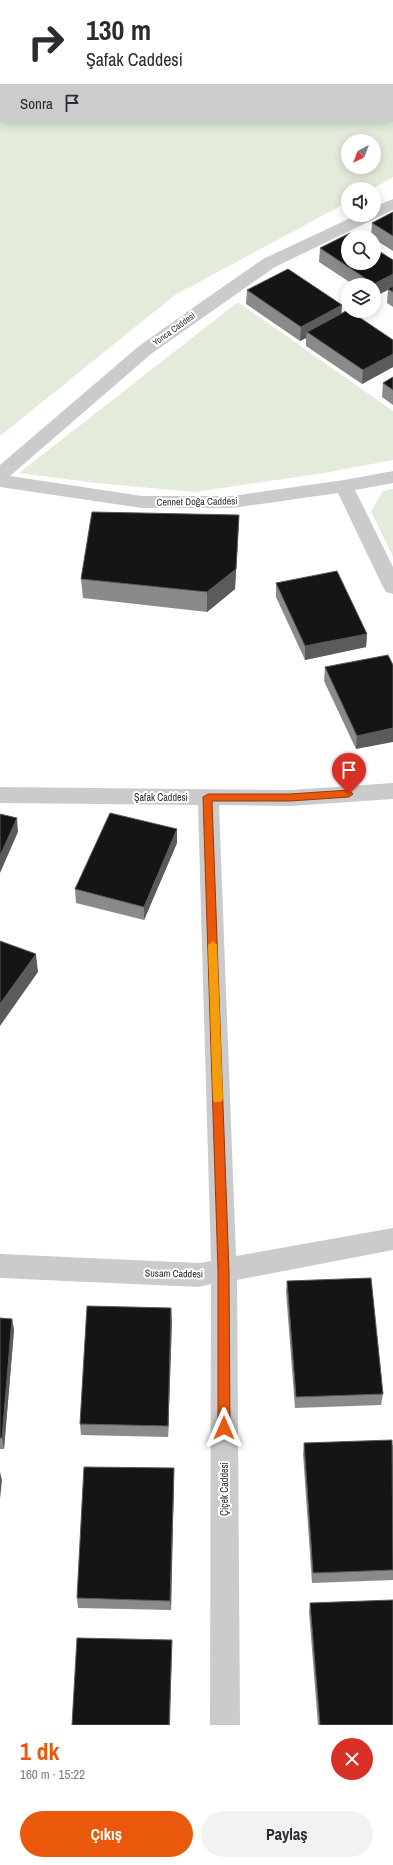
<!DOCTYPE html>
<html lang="tr">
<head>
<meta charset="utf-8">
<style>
  body { margin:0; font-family:"Archivo Narrow",sans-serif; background:#f2f2f3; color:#2b2b33; height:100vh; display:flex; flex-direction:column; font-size:15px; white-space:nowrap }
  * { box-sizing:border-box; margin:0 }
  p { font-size:13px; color:#7c7c81 }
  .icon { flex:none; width:22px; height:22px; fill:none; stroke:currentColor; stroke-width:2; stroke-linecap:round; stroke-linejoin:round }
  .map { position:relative; height:1725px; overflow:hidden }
  .sheet { display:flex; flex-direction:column; background:#fff; flex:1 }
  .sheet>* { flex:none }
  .hud { position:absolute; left:0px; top:0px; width:393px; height:122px; box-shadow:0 2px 10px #0003; background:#fff; color:#2b2b33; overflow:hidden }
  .needle { width:26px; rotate:221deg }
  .fabs { position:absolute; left:341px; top:134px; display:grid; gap:8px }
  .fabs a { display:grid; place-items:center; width:40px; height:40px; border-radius:50%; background:#fff; box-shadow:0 2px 10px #0003; font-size:20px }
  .pin { position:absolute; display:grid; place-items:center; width:34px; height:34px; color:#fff; margin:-41px -17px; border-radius:50% 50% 50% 0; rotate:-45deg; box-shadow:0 0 4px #0007 }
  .pin .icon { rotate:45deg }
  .me { position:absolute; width:44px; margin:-22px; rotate:0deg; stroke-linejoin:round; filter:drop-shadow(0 0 3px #0008) }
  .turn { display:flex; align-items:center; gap:14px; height:84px; padding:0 20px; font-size:18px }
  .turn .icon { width:52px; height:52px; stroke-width:2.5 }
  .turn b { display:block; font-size:28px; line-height:34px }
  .then { display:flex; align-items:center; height:38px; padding:0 20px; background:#0003; gap:8px; font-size:15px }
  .round { display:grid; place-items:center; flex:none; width:42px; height:42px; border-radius:21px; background:#f2f2f3 }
  .summary { display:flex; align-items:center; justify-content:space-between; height:68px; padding:0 20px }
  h1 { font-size:24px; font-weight:700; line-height:30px; color:#ea580c }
  .primary-button { display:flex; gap:8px; margin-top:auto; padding:8px 20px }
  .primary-button a { flex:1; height:46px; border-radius:24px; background:#ea580c; color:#fff; font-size:16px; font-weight:700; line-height:46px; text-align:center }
  .primary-button a+a { background:#f2f2f3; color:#2b2b33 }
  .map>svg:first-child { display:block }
</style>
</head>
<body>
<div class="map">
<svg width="393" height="1725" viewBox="0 0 393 1725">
  <rect width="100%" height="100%" fill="#fff"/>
  <!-- green -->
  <path fill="#e3ecdb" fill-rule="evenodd" d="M0,0H393V177L372,189H348V202L175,295L0,436ZM1,1H392V121H1ZM348,141H374V167H348Z
    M238,302L393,411V460L324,473L195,492L95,483L19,473Z
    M393,489V557L371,511L383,491Z"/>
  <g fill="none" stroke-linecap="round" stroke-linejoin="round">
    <!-- minor -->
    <path fill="#cbcbcb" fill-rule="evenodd" d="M393,199V210L275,267L151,354L10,476L142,496H232L344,480L393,471V483L355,490L393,567V594L386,592L383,587L338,493L232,508H142L0,487V465L139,346L197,305L263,259L357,215H374V207Z
      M393,783V799L290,806L219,805L236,1256L393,1228V1250L237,1280L240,1725H210L211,1284L199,1287L0,1278V1254L199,1263L211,1261L198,805L0,803V787L290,790Z"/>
  </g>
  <!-- wall -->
  <path fill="#8a8a8a" d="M393,212V251L374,239V237L371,236L372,223Z
    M320,248L393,260V307L387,303L388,290L374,297V285H354L319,262Z
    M247,290L342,313L393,340V367L362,384L306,346V338L300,341L246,304Z
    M393,377V405L382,397L383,383Z
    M239,515L238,535L235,589L207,612L83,598L81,579Z
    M276,583L367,634L366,647L305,660L276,597Z
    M393,665L356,749L324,681L325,667Z
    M177,829V843L144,920L76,903L75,889Z
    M287,1281L383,1394L381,1405L295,1408L286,1292Z
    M0,1318L12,1319L14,1330L4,1449H0Z
    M172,1320L168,1437L81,1435L80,1424Z
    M304,1443L393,1445V1580L312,1583L303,1454Z
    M174,1468L171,1610L78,1608L77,1598Z
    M310,1603L393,1725H318L309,1612Z"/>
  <!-- shaded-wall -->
  <path fill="#5b5b5b" d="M393,274V287L374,297V284Z
    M342,305L341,319L307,332L306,338L300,341L301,327Z
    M393,354V367L362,384L363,370Z
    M239,515L238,535L235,589L207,612V592Z
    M367,634L366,647L305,660V646Z
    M393,728V742L356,749L357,736Z
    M17,818L18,832L0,873V856Z
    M177,829V843L144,920V907Z
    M36,954L38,972L0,1026V1004Z
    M171,1308L172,1320L168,1437V1426Z
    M12,1319L14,1330L4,1449L2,1438Z
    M174,1468V1479L171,1610L170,1601Z
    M0,1472L2,1480L0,1499Z
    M172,1640L170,1725H169Z"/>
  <!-- building -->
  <path fill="#151515" stroke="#5b5b5b" d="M393,212V236L372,223Z
    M350,233L357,237H348V263H374V248L393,260V274L374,284L320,248Z
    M288,269L342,305L301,327L247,290Z
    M393,286V292L388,289Z
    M348,310V311H350L393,340V354L363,370L307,332Z
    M393,377V390L383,383Z
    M92,512L239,515L236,569L207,592L81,579Z
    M337,571L367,634L305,646L276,583Z
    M388,655L393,665V728L357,736L325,667Z
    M110,813L177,829L144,907L75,889Z
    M0,814L17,818L0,856Z
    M0,941L36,954L0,1004Z
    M371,1278L383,1394L296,1397L287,1281Z
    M87,1306L171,1308L168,1426L80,1424Z
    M0,1318L12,1319L2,1438H0Z
    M392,1440L393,1570L313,1573L304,1443Z
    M84,1467L174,1468L170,1601L77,1598Z
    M393,1600V1725H320L310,1603Z
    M77,1638L172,1640L169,1725H72Z"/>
  <!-- route -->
  <path fill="#ea580c" stroke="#983908" d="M349,790L353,794L349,797L290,801H212L229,1271L230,1428L228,1431L224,1433L220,1431L218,1428V1271L203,797L208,794H290Z"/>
  <!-- slow -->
  <path fill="#f59e0b" d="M213,941L217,945L223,1099L221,1102H214L213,1099L208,945Z"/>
  <g text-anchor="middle" stroke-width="4" stroke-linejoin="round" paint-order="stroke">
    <!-- far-street labels -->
    <g font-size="9" fill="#2e2e2e" stroke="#fff">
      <text transform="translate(174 329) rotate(-36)" y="3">Yonca Caddesi</text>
    </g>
    <!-- street labels -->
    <g font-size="10" fill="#2e2e2e" stroke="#fff">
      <text transform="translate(197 501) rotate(-1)" y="4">Cennet Doğa Caddesi</text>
      <text x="161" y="801">Şafak Caddesi</text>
      <text transform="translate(174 1273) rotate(1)" y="4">Susam Caddesi</text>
      <text transform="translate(224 1489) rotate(-90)" y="4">Çiçek Caddesi</text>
    </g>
  </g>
</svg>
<div class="fabs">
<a><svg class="needle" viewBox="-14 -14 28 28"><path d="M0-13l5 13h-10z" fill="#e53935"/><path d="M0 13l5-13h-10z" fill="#7c7c81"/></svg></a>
<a><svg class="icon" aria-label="sound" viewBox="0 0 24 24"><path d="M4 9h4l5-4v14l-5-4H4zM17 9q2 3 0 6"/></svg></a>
<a><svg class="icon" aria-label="search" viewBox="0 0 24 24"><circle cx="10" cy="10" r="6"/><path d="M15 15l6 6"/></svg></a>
<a><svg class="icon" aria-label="layers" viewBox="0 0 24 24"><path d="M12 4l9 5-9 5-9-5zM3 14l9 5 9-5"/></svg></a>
</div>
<div class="pin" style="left:349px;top:794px;background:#d93025"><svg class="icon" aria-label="arrive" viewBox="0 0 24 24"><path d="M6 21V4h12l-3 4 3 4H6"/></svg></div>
<svg class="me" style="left:224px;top:1428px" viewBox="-20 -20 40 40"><path d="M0-17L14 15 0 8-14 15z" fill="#ea580c" stroke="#fff" stroke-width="4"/></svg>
<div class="hud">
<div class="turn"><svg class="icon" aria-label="right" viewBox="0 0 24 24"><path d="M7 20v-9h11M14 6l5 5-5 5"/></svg><div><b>130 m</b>Şafak Caddesi</div></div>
<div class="then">Sonra<svg class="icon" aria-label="arrive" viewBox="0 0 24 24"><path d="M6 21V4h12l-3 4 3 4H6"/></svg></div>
</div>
</div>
<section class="sheet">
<div class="summary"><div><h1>1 dk</h1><p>160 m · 15:22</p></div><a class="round" style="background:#d93025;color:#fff"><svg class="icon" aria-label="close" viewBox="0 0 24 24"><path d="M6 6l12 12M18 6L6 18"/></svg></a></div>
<div class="primary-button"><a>Çıkış</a><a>Paylaş</a></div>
</section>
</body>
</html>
